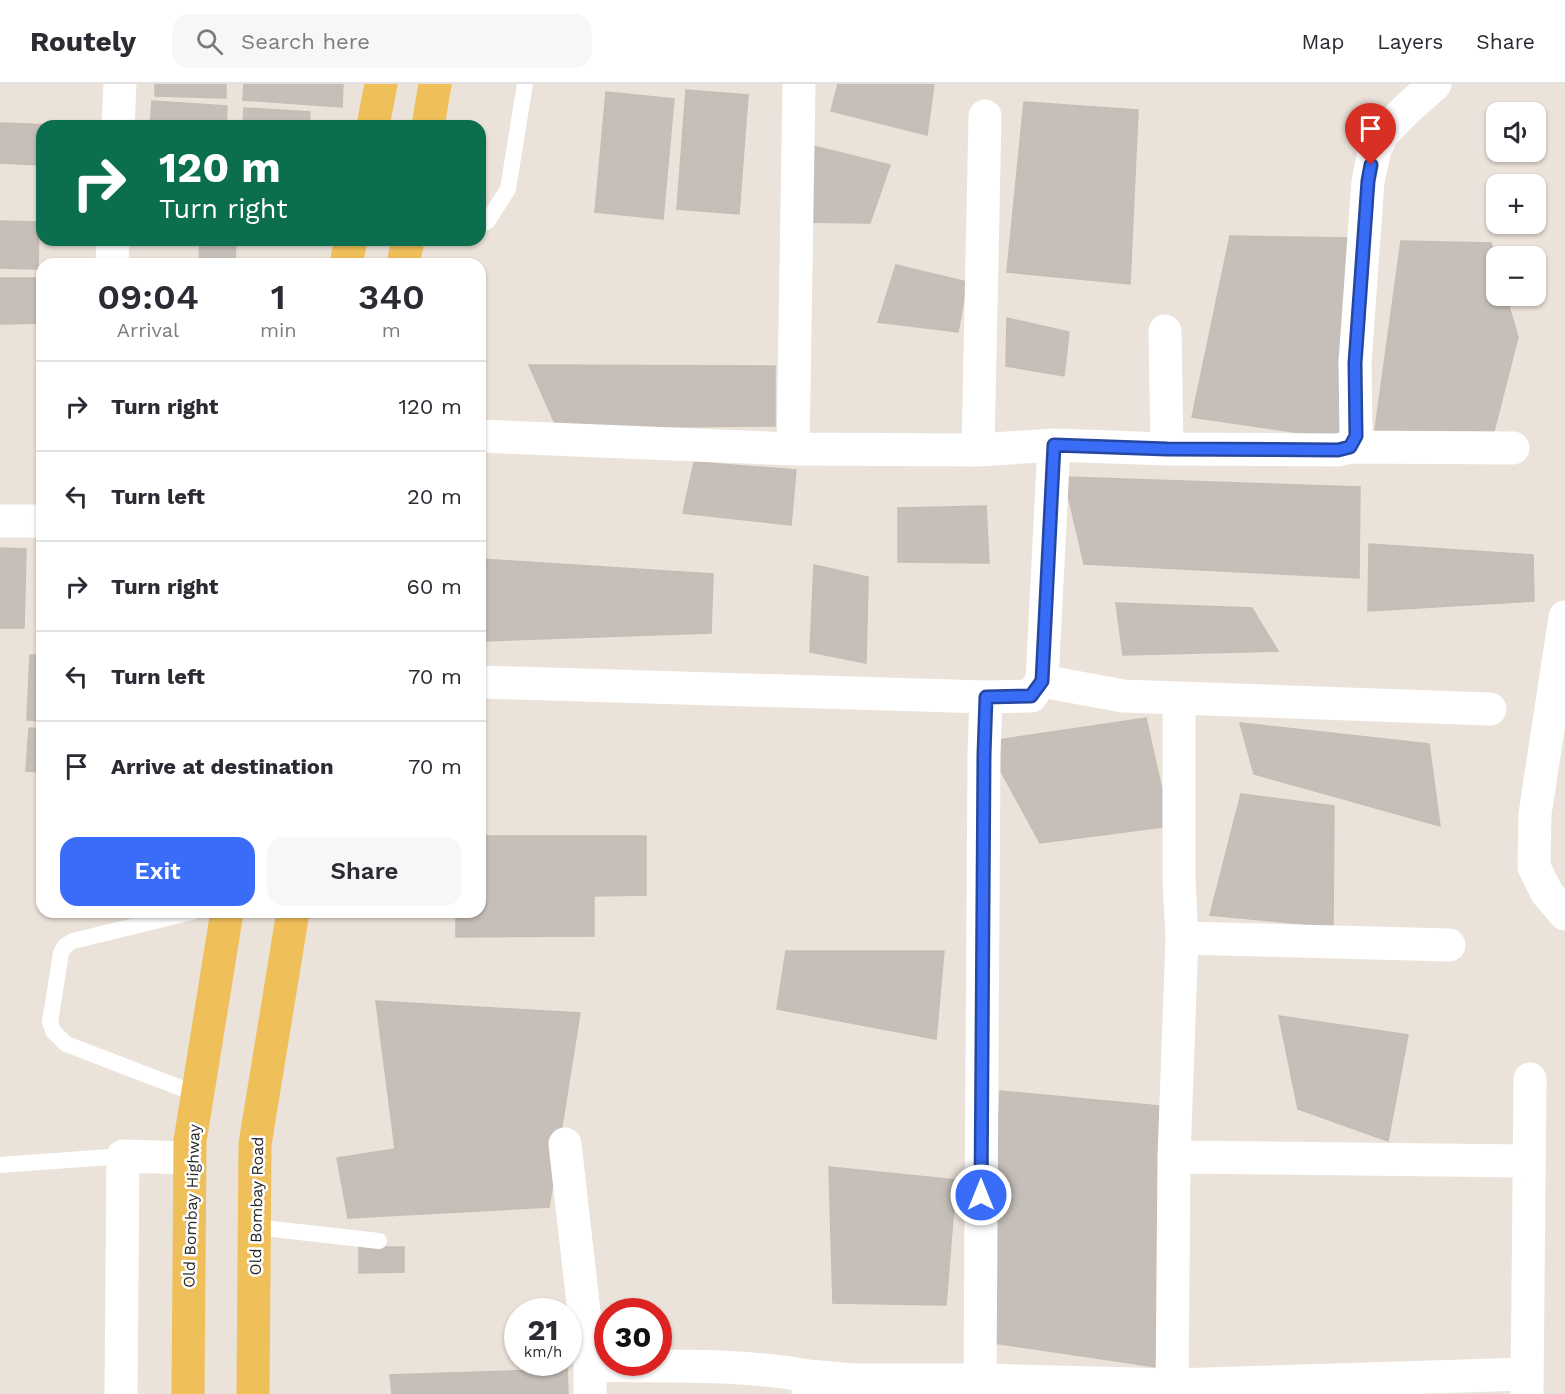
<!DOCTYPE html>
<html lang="en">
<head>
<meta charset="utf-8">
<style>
  body { margin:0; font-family:"Work Sans",sans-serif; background:#f7f7f7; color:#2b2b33; height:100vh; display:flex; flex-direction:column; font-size:22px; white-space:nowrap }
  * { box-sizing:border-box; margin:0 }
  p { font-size:20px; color:#7c7c81 }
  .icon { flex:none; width:33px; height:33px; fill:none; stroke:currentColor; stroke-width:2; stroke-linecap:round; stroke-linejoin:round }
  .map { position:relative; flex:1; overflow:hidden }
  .side { position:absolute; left:36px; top:174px; width:450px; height:660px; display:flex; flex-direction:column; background:#fff; border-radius:18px; box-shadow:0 2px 4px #0004 }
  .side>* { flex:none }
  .top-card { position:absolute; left:36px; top:36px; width:450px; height:126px; border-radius:18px; box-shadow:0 2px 4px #0004; background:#0b6e4f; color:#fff; overflow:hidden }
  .tools { position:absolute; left:1486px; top:18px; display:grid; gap:12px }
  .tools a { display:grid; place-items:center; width:60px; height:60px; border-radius:12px; background:#fff; box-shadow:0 2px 4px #0004; font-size:30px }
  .speed { position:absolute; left:504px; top:1214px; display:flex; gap:12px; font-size:30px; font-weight:700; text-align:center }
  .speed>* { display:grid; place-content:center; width:78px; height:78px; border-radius:50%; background:#fff; box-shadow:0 2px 4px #0004; line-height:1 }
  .speed small { font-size:15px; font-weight:400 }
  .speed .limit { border:9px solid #d22; background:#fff; color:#111 }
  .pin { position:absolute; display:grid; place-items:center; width:51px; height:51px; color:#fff; margin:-62px -26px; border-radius:50% 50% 50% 0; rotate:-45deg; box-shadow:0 0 6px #0007 }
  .pin .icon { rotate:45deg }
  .me { position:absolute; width:66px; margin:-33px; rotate:0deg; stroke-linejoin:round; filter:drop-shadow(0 0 4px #0008) }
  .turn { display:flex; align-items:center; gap:21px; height:126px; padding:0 24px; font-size:27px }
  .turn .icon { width:78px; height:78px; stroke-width:2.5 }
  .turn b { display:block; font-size:42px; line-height:51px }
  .eta { display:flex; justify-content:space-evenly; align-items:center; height:102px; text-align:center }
  .eta b { font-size:36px; font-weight:600; line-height:42px }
  .action { display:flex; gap:12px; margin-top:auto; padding:12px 24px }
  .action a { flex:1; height:69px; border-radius:18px; background:#396df8; color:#fff; font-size:24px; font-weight:600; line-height:69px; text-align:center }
  .action a+a { background:#f7f7f7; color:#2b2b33 }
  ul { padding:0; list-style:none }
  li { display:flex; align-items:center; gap:18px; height:90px; padding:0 24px; border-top:2px solid #e1e1e2 }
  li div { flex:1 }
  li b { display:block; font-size:22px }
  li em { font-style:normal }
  header { display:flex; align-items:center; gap:36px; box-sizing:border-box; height:84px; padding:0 30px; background:#fff; border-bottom:2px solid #e1e1e2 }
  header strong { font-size:28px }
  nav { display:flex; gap:33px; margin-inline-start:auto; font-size:21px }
  .search { width:420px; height:54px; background:#f7f7f7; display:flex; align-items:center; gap:15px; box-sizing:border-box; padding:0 21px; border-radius:18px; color:#7c7c81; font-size:22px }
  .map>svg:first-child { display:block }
</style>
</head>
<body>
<header>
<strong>Routely</strong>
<div class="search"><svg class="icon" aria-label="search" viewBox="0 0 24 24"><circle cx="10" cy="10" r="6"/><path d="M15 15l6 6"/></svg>Search here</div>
<nav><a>Map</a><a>Layers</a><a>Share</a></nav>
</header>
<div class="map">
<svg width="1565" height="1310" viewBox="0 0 1565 1310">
  <rect width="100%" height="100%" fill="#ebe2d9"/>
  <!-- building -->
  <path fill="#c6bfb9" stroke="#c6bdb3" stroke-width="1.5" d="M155,0H226V14L155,12Z
    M244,0H343L342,23L243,16Z
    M838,0H934L927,51L831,27Z
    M686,6L748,11L739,130L677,125Z
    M606,8L674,15L663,135L595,128Z
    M152,17L227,22L226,42H150Z
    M1024,18L1138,26L1130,200L1007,188Z
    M244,24L310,28L309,42H243Z
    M0,39L79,42H42V81L0,79Z
    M805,60L890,81L870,139L797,138Z
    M0,137L39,138L38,185L0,184Z
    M1230,152L1351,154L1341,355L1192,333Z
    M200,156H236L235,180H199Z
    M1401,157L1491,159L1497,179V212H1506L1518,253L1493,351L1375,346Z
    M896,181L967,198L958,248L878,238Z
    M0,194H42V239L0,240Z
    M1007,234L1069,248L1064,292L1006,282Z
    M529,281L775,282V342L557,344Z
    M694,378L796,386L791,441L683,429Z
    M1064,393L1360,403L1359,494L1084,480Z
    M986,422L989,479L898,478V424Z
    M1369,460L1533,471L1534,517L1368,527Z
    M0,464L26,465L24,544H0Z
    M480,475L713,490L711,549L481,557Z
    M814,481L868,493L866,579L810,568Z
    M1116,519L1252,524L1278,567L1123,571Z
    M30,571H42V637L27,636Z
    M1146,634L1170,742L1040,759L985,658Z
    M1240,639L1429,660L1440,742L1254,690Z
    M29,644L42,645V688L26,687Z
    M1241,710L1334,722L1333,843L1210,831Z
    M480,752H646V811L594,812V852L456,853V828H480Z
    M786,867H944L936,955L777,925Z
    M376,917L580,929L549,1123L348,1134L337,1074L395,1065Z
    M1279,932L1408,951L1388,1057L1298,1025Z
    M1000,1007L1159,1022L1156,1283L987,1258Z
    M829,1083L956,1096L946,1221L833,1219Z
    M359,1163H404V1188L359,1189Z
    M567,1285L568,1310H392L390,1291Z"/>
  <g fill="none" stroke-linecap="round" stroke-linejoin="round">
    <!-- lane -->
    <path stroke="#fff" stroke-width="16" d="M480,140L487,138L508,105L525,0
      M192,828L73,857L65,862L61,869L50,938L53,947L66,960L197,1010
      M0,1081L123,1072
      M254,1143L379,1157"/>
    <!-- street -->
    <path stroke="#fff" stroke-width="33" d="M118,42L120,0
      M112,180L113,156
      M1165,247L1167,365
      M480,352L793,365L978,366L1054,361L1167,365L1338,366L1350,363L1356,352L1355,278L1368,97L1375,65L1384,48L1410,22L1435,0
      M1054,361L1042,597L1123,612L1179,614V797L1182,854L1174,1073L1172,1310
      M1350,363L1513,364
      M793,365L799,0
      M978,366L985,32
      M0,437H42
      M1565,533L1535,730L1534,783L1547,809L1565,830
      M480,598L986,613L1031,612L1042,597
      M1179,614L1490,625
      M1182,854L1449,861
      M565,1060L590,1281V1310
      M1174,1073L1529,1077
      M590,1281C663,1283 737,1279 808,1292
      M980,1296L984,670L986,613
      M121,1310L123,1072L189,1074
      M808,1310V1292L854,1296H980L1172,1301L1527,1290
      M1527,1310L1530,995"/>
    <!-- primary -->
    <path stroke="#efbf5a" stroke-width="33" d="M373,42L381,0
      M428,42L435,0
      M346,180L351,156
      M403,180L408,156
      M188,1310L190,1057L227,828
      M253,1310L255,1060L293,828"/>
  </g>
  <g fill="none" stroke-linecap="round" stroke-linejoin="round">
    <!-- route casing -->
    <g stroke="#2547a1" stroke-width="15">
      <path id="route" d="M981,1111L984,670L986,613L1031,612L1042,597L1054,361L1167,365L1338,366L1350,363L1356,352L1355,279L1368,97L1371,81"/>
    </g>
    <!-- route -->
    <use href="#route" stroke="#396df8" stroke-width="10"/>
  </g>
  <g text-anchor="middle" stroke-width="5" stroke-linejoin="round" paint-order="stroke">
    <!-- street labels -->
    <g font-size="16" fill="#282828" stroke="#fff">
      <text transform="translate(191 1122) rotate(-88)" y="6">Old Bombay Highway</text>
      <text transform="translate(256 1122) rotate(-89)" y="6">Old Bombay Road</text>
    </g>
  </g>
</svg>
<div class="tools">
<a><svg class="icon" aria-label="sound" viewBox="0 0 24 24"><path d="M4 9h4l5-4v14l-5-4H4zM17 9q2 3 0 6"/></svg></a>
<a>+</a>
<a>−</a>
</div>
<div class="speed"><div>21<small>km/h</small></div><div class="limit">30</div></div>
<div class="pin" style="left:1371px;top:81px;background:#d93025"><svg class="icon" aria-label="arrive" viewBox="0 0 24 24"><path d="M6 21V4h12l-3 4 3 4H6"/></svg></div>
<svg class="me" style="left:981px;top:1111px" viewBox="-20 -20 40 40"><circle r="17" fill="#396df8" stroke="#fff" stroke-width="3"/><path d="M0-11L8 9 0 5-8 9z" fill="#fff"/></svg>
<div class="top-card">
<div class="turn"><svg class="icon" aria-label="right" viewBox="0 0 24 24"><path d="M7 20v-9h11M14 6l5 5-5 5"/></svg><div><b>120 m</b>Turn right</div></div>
</div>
<section class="side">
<div class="eta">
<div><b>09:04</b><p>Arrival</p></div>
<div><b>1</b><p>min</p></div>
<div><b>340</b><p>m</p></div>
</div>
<ul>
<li><svg class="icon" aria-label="right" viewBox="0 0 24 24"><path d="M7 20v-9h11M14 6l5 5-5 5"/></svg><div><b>Turn right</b></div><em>120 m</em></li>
<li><svg class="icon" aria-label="left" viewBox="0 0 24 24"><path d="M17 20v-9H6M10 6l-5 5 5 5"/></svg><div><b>Turn left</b></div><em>20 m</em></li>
<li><svg class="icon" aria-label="right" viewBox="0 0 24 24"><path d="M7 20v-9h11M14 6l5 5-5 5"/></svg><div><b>Turn right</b></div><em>60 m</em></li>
<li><svg class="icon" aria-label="left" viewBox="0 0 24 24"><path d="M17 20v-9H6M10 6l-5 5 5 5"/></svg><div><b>Turn left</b></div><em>70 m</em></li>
<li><svg class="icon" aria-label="arrive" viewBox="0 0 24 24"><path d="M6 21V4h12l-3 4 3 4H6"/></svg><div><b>Arrive at destination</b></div><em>70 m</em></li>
</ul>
<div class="action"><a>Exit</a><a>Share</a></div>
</section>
</div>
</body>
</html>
